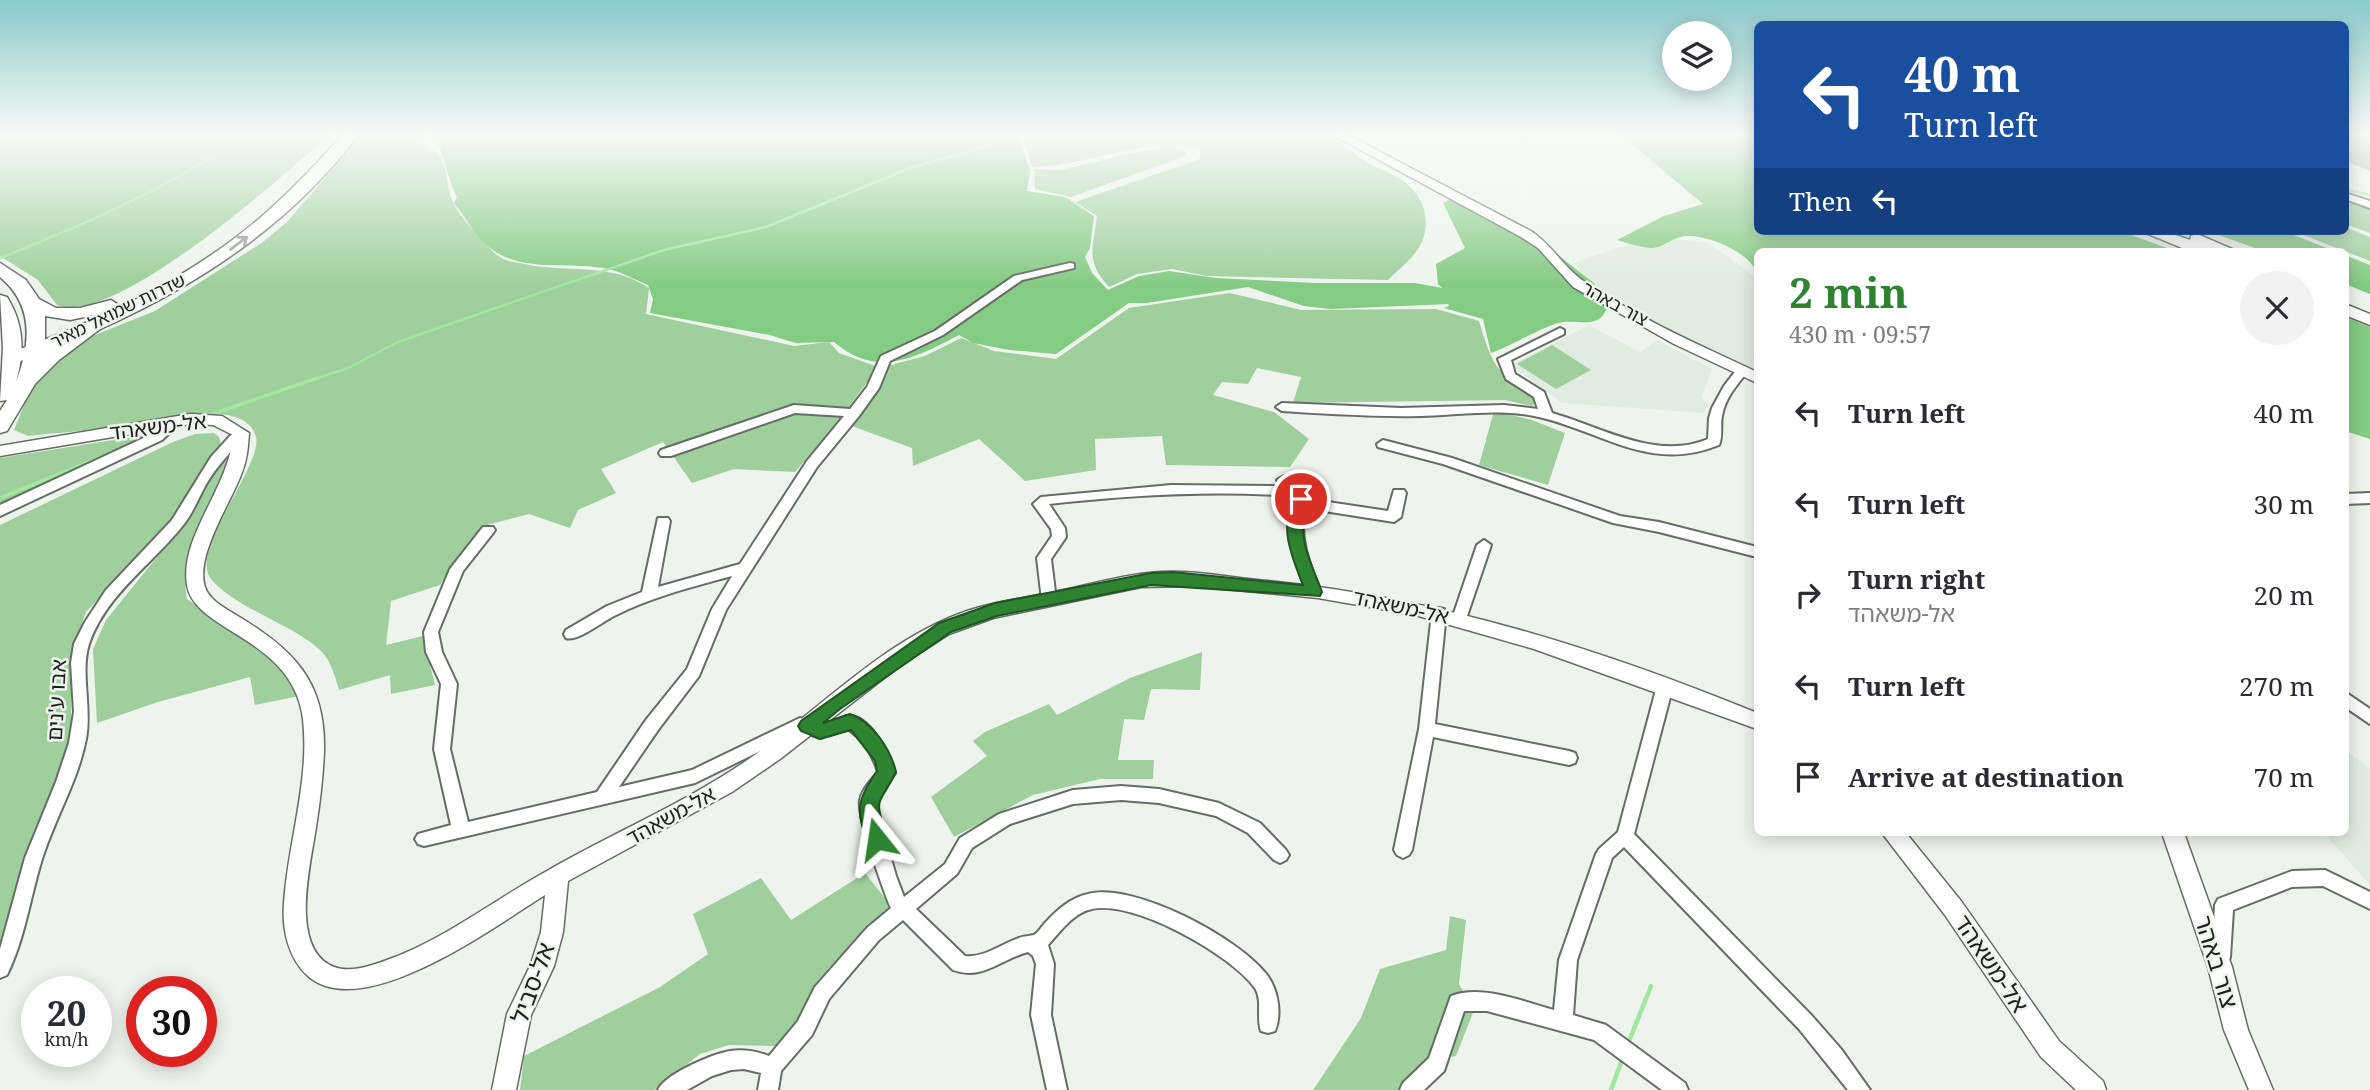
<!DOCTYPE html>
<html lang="en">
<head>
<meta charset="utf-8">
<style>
  body { margin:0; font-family:"Noto Serif","Noto Sans Hebrew",serif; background:#f2f2f3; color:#2b2b33; height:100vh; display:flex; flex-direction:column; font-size:26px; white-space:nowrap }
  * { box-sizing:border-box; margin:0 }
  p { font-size:23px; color:#7c7c81 }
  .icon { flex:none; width:38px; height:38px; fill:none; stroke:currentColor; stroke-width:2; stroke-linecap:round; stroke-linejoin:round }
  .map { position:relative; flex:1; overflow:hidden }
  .details { position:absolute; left:1754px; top:248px; width:595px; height:588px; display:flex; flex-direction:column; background:#fff; border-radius:10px; box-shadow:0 4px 18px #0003 }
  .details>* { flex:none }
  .top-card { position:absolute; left:1754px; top:21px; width:595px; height:214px; border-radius:10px; box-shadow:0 4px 18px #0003; background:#1a4fa0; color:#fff; overflow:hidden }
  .tools { position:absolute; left:1662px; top:21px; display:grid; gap:14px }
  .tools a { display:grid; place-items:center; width:70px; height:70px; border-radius:50%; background:#fff; box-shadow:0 4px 18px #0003; font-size:35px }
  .speed { position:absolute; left:21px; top:976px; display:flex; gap:14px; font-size:35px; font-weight:700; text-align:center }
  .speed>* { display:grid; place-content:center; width:91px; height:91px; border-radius:50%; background:#fff; box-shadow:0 4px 18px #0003; line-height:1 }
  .speed small { font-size:18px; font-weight:400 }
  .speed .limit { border:10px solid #d22; background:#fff; color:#111 }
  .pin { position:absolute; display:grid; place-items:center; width:60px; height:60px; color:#fff; margin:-30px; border:4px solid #fff; border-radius:50%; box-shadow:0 2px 7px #0007 }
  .me { position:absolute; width:77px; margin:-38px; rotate:345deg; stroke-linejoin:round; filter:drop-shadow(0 0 5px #0008) }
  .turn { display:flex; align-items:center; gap:24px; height:147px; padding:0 35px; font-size:32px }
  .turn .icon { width:91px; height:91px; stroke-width:2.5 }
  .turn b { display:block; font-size:49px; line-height:60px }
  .then { display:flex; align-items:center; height:66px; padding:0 35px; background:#0003; gap:14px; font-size:26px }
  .round { display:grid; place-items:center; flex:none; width:74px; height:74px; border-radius:37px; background:#f2f2f3 }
  .head { display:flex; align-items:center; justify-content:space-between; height:119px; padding:0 35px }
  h1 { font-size:42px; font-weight:700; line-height:52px; color:#2e8331 }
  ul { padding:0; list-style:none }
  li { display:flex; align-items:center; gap:21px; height:91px; padding:0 35px }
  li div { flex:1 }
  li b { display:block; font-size:26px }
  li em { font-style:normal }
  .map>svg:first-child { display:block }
</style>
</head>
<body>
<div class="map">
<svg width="2370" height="1090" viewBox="0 0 2370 1090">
  <rect width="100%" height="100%" fill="#eef4ed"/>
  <!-- built -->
  <path fill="#e0ecdf" d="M1650,237L1707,242L1757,278V373L1699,347L1599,293L1574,263Z
    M1589,325L1640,352L1657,340L1712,369L1701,398L1709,405L1704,413L1562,403L1511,365Z
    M2345,750L2370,768V885L2324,833H2345Z"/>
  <!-- green -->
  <path fill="#9ecf9c" d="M0,134H330C286,173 116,327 57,305L38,280L0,256Z
    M363,134H420L416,142C452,154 442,171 452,200C456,213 488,249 500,257C505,261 513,262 520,263C563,274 610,261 649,288L646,314L794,346L829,342L839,353L878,367L837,423L795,472L734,469L692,483L663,442L601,469L616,493L578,510L570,528L529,514L487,525L470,540L440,585L391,601L386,645L423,636L435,685L391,694L390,675L339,690C336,680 333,669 328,660C311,630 237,611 211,579C188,552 263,465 256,437C245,392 133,424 102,428C77,432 52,433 28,436L14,430L32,385L49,367L85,339L155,311L263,242L287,222Z
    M1022,134H1321C1348,142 1348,152 1370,164C1380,170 1390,173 1400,179C1424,194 1434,223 1418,249C1411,260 1397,271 1388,280L1207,276L1172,269L1137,274L1109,287C1085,261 1093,248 1097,216L1075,202L1200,159V149C1143,135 1089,166 1032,167Z
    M1168,145L1186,151L1185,156L1071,197L1035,189L1034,169L1061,170Z
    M2347,201L2370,210V233L2345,224Z
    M2345,227L2370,237V261L2293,231H2345Z
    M1230,293L1301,310L1436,309L1479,321C1495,374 1496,368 1538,400L1532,406L1505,400L1293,403L1301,377L1257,368L1248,384L1222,382L1213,395L1274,412L1309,439L1290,467L1166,465L1162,436L1095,439L1096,470L1025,481L979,439L913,466L912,448L852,426L874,398L887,366L925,356L961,338L994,351L1056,359L1129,308Z
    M1552,345L1591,370L1556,389L1517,364Z
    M1494,411L1532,420L1565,433L1548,485L1479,465Z
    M158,433L0,508V458Z
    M214,433L219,437L221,444L204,465L177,516L86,612L80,628L71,688V740L46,803L0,949V525L173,442L195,434Z
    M229,458C212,500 178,554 187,599L279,661L299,696L255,705L250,677L158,702L97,723L93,649L106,620L187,520L214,472Z
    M1202,652L1200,690L1151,689L1144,720L1124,719L1118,760H1154L1153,779H1100L1033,795L954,837L931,797L987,756L973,741L985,732L1049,704L1057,715L1130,678Z
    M865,873L892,907L828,969L802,1026L775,1046L729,1045L700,1054L655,1090H520L524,1056L660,987L708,954L693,914L761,878L791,920Z
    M1450,916L1466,920L1459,984L1474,1010L1456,1056L1437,1059L1416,1090H1313L1361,1018L1380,969L1446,950Z"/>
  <!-- forest -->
  <path fill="#84cb83" d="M437,134H1017L1030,170L1027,191L1065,197L1094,216L1090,248L1085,257L1092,273L1108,290L1139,276L1169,271L1216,278L1315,283H1415L1442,288L1438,284L1436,264L1465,248L1443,203L1459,196L1540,241L1595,284L1590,291L1607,308C1598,331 1577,318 1558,323C1535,330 1514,345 1491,353L1483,319L1444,308L1449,306L1448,304L1331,309L1304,306L1248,287L1147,303H1129L1056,354L1009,350L973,343L959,335C915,358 877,379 834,342L795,343L770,335L650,313L653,299L648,285C635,280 622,272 608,269C566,260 518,276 483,242C472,231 464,215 454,203L457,197C453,192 437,139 437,134Z
    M1620,134H1757V231H2120L2178,252H1757V273C1749,252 1709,235 1686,236C1674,236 1662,249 1650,248C1639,247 1628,243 1617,240L1664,216L1703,204Z
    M2207,231H2270L2282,235L2286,232L2337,252H2266Z
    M2345,255L2370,265V294L2345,284Z
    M2345,317L2370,327V439L2345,431Z"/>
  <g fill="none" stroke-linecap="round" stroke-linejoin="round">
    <!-- stream-far2 -->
    <path stroke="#a0e89e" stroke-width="2.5" d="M2345,189L2370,195
      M0,258C86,224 171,187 247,134
      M312,380L348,368L398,342L490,310L664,250L766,227L910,168L991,145"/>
    <!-- stream-far1 -->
    <path stroke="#a0e89e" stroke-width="3.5" d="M207,416L317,378
      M171,430L187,424
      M0,498L118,450"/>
    <!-- stream -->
    <path stroke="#a0e89e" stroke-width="4.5" d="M1627,1046L1651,986
      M1611,1090L1623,1057"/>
    <!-- minor casing -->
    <g stroke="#666c66" stroke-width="4">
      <path id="minor" d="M2345,193L2370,201V208L2345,199Z
        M1070,263L1074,264V268L1022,280L943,335L890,361L879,388L859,416L817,467L726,610L699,676L658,730L619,787L692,770L800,718C806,720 815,725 821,725C830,725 839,718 847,716C869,713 890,756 895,773L877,799L876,806L896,876L904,897L945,864L960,838L999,814L1073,790L1121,786L1159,789L1219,803L1260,823L1286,850L1289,855L1286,860L1280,863L1274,860L1248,833L1216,816L1159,803L1121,800L1073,804L1010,824L972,848L957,874L916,909L965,956C985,958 1001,944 1019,938C1023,936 1031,936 1034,935C1038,933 1042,926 1045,923C1057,910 1070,898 1088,894C1134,882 1239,938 1267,975C1278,990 1282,1014 1275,1031L1268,1033L1261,1031C1256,1017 1263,1001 1255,988C1232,955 1129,896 1088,910C1072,915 1059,933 1048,945L1054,964L1051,1015L1067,1090H1047L1031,1015L1036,964L1033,956L1028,952C1001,959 982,981 953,970L903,920L879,940L829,999L812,1035L781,1071L778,1090H758L761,1073L744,1069L731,1070L712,1076L687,1090H658C665,1074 712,1054 730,1051C744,1049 756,1051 769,1056L798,1021L815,987L867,928L891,908C883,890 857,816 860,800C862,789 872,780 878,772C873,755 863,740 848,729L820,738L801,731L695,783L424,846L418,844L415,839L418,834L451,825L434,749L441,684L426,652L424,632L450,569L483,527H493L495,530L493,533L463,571L438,632L442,652L457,684L450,749L468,822L597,792L646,720L687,669L712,609L732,576C692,587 651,597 614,616C602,622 577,642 566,638L564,634L566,630L607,606L642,592L658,518H668L670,521L658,587L740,564L807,461L844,416L795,413L671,456H661L659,453L661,450L794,405L850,409L867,387L881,356L935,331L1014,276Z
        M1560,328L1564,330V334L1511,360L1515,374L1544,392L1552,413C1602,427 1656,461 1708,439L1709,418L1712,408L1724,386L1738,368H1746L1748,371C1737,385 1725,398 1722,416C1720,427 1723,435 1719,445C1651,473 1603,432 1539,417C1500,408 1460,415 1421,416C1375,417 1328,414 1282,411L1276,407L1282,403L1401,408L1504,405L1538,409L1534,397L1506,379L1498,359Z
        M176,417L182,421L162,440L0,516V505L152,434Z
        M241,429L247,433C235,448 221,461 210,478C200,493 195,510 184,524C153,564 106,594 89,644C80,672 92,707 86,739C78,781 55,818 42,859C30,898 25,938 7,975L0,978V949L25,858L56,782L69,743L74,712L71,663L74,644L85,622L106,590L172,520L211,457L230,436Z
        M1383,440L1452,458L1620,516L1659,522L1757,547V557L1659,532L1613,523L1443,464L1378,447L1377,444Z
        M1284,476C1294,478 1303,491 1308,499L1388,511L1394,490H1404L1406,493L1401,517L1394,522L1305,508C1298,538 1310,565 1321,592L1319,596H1309L1307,592C1294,560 1283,534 1294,500L1291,496C1210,490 1130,495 1049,504L1065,528L1066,537L1051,559L1056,600L1054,604H1044L1042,600L1037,558L1052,536L1051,529L1033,504L1041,497L1171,485L1282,486L1277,480Z
        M2370,493V503L2345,504V494Z
        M1484,540L1491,545L1466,619L1464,623H1454L1452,619L1477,545Z
        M1439,608L1444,609L1446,613L1435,724L1569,751L1575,753L1577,758L1575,763L1569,765L1433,737L1412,850L1409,855L1403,858L1397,855L1394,850L1419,729L1432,613L1434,609Z
        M1665,680L1670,682L1673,686L1634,834L1812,1016L1841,1049L1870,1090H1848L1799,1029L1624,847L1612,858L1577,960L1573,1015L1606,1025L1685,1083L1688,1090H1662L1594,1040L1487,1011H1464L1444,1071L1424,1090H1400L1403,1083L1429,1058L1451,996C1482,984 1524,1002 1554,1010L1559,960L1596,854L1599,849L1618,832L1657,686L1660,682Z
        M2345,692L2370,709V724L2345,707Z
        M2325,870L2370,892V909L2323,886L2292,887L2233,910L2230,957L2228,963L2221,966L2214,963L2212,957L2215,905L2218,899L2292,871Z"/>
    </g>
    <!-- tertiary casing -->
    <g stroke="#666c66" stroke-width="3">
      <path id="tertiary" d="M1331,134H1346L1531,231C1553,246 1565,269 1585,282C1638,318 1699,345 1757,372V383L1674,344L1573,287L1538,248L1521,237Z
        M190,414L222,416L249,433C248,448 247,461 241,475C230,504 195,556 205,587C209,600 225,608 236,615C293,649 326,681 324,751C323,776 320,802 316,827C311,863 288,949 334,967C350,973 371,966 387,960C444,940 494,900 547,871C613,833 683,804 746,761C821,710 890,632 980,607C1007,600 1036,596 1064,590C1096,583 1127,574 1160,572C1196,570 1232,578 1268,581C1436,597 1600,649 1757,713V729L1534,649L1415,615L1318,598L1195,586L1141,587L993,618L949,634L898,667L780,759L732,792L568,881L563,932L554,966L531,1015L516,1090H492L507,1014L531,964L541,932L545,895C495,926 363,1024 308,976C288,958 282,929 284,903C288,842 310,781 303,719C293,637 194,632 187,585C179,536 230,487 233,435L213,425L190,424L0,456V446Z
        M1882,833H1906L1961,901L2059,1041L2103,1081L2106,1090H2076L2041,1057L1945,915Z
        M2162,833H2184L2232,967L2248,1030L2273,1090H2249L2224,1030L2208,967Z"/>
    </g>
    <!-- secondary casing -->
    <g stroke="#666c66" stroke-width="3">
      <path id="secondary" d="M344,134H359C274,247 149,315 18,362L12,363L3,358L6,354C97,322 186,281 260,218C290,192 317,163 344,134Z
        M2141,231H2164L2190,240L2191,236L2197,234L2239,252H2192Z
        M2345,304L2370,314V325L2345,315Z"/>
    </g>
    <!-- primary casing -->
    <g stroke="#666c66" stroke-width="3">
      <path id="primary" d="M0,263L26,280L39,299L56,308H80L111,300L120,306L118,310L70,320L45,316V352L88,322H102L104,326L59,360L35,384L7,431L0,433V411L7,400L0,401L3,348L0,295L7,297C24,324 25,352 16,382C31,344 34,305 0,277Z"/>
    </g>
    <!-- minor -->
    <use href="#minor" fill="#fff" fill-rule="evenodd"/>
    <!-- tertiary -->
    <use href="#tertiary" fill="#fff" fill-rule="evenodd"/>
    <!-- secondary -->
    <use href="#secondary" fill="#fff" fill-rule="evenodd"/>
    <!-- primary -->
    <use href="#primary" fill="#fff" fill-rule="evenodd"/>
  </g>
  <!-- wall -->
  <path fill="#9ca19b" d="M2345,134H2370V171L2345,161Z"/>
  <!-- one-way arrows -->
  <defs><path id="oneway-shaft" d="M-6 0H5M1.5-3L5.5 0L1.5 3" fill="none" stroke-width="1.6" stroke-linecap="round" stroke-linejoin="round" transform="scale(1.75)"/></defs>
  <use stroke="#999b99" href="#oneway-shaft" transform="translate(239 243) rotate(-37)"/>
  <!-- sky -->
  <linearGradient id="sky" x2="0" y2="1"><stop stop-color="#8bc9ca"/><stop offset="0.47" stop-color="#f7faf7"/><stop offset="1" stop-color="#f7faf7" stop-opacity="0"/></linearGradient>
  <rect width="2370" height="287" fill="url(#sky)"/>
  <!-- route -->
  <path fill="#2e8331" stroke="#1e5520" stroke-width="2" d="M1301,494L1309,499C1295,535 1309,558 1322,592L1320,596L1151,585L997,616L951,632L840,709L823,723L850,714C873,722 891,750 896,772C877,810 874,794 887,839L884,845L877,848L870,845C854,813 857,799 877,771L875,761L851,730L820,739L801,731L798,726L801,721L939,623L995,603L1151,573L1173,572L1303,585C1291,554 1278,527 1296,495Z"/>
  <g text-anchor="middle" stroke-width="5" stroke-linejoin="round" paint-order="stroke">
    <!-- far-street labels -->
    <g font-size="18" fill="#1d201d" stroke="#eef4ed">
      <text transform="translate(1615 304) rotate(29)" y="6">צור באהר</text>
      <text transform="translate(118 311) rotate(-26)" y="6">שדרות שמואל מאיר</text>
    </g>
    <!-- street labels -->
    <g font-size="21" fill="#1d201d" stroke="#eef4ed">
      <text transform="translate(158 427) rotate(-7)" y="7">אל-משאהד</text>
      <text transform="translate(1401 607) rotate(12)" y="7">אל-משאהד</text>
      <text transform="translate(57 700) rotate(-87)" y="7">אבו ע'נים</text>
      <text transform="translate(671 816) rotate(-29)" y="7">אל-משאהד</text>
    </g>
    <!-- near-street labels -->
    <g font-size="24" fill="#1d201d" stroke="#eef4ed">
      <text transform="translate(2216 962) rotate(73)" y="8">צור באהר</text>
      <text transform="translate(1991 964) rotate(56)" y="8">אל-משאהד</text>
      <text transform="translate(533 983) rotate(-70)" y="8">אל-סביל</text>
    </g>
  </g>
</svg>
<div class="tools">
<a><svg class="icon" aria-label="layers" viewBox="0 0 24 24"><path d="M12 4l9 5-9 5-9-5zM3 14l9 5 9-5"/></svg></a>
</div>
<div class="speed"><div>20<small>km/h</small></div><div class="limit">30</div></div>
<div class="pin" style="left:1301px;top:499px;background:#d93025"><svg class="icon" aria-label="arrive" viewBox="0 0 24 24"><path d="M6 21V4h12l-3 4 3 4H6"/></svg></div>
<svg class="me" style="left:877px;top:839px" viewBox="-20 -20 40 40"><path d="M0-17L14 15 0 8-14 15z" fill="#2e8331" stroke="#fff" stroke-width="4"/></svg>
<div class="top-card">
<div class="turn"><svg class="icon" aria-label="left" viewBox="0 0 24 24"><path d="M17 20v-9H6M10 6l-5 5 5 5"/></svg><div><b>40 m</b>Turn left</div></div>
<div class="then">Then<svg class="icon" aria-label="left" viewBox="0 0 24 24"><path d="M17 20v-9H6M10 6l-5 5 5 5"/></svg></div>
</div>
<section class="details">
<div class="head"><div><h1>2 min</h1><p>430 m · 09:57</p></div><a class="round"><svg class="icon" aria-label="close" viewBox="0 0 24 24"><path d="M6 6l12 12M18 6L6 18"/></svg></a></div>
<ul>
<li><svg class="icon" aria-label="left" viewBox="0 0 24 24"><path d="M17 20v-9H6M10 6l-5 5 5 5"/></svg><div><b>Turn left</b></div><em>40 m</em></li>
<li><svg class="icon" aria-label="left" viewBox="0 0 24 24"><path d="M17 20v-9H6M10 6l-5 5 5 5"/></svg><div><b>Turn left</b></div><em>30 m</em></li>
<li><svg class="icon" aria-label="right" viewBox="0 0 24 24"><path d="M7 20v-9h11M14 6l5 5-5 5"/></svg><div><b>Turn right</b><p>אל-משאהד</p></div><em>20 m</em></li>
<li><svg class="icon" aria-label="left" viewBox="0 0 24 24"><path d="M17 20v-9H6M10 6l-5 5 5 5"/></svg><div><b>Turn left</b></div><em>270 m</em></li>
<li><svg class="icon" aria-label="arrive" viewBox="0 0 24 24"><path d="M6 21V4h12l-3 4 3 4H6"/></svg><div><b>Arrive at destination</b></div><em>70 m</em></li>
</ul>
</section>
</div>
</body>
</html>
